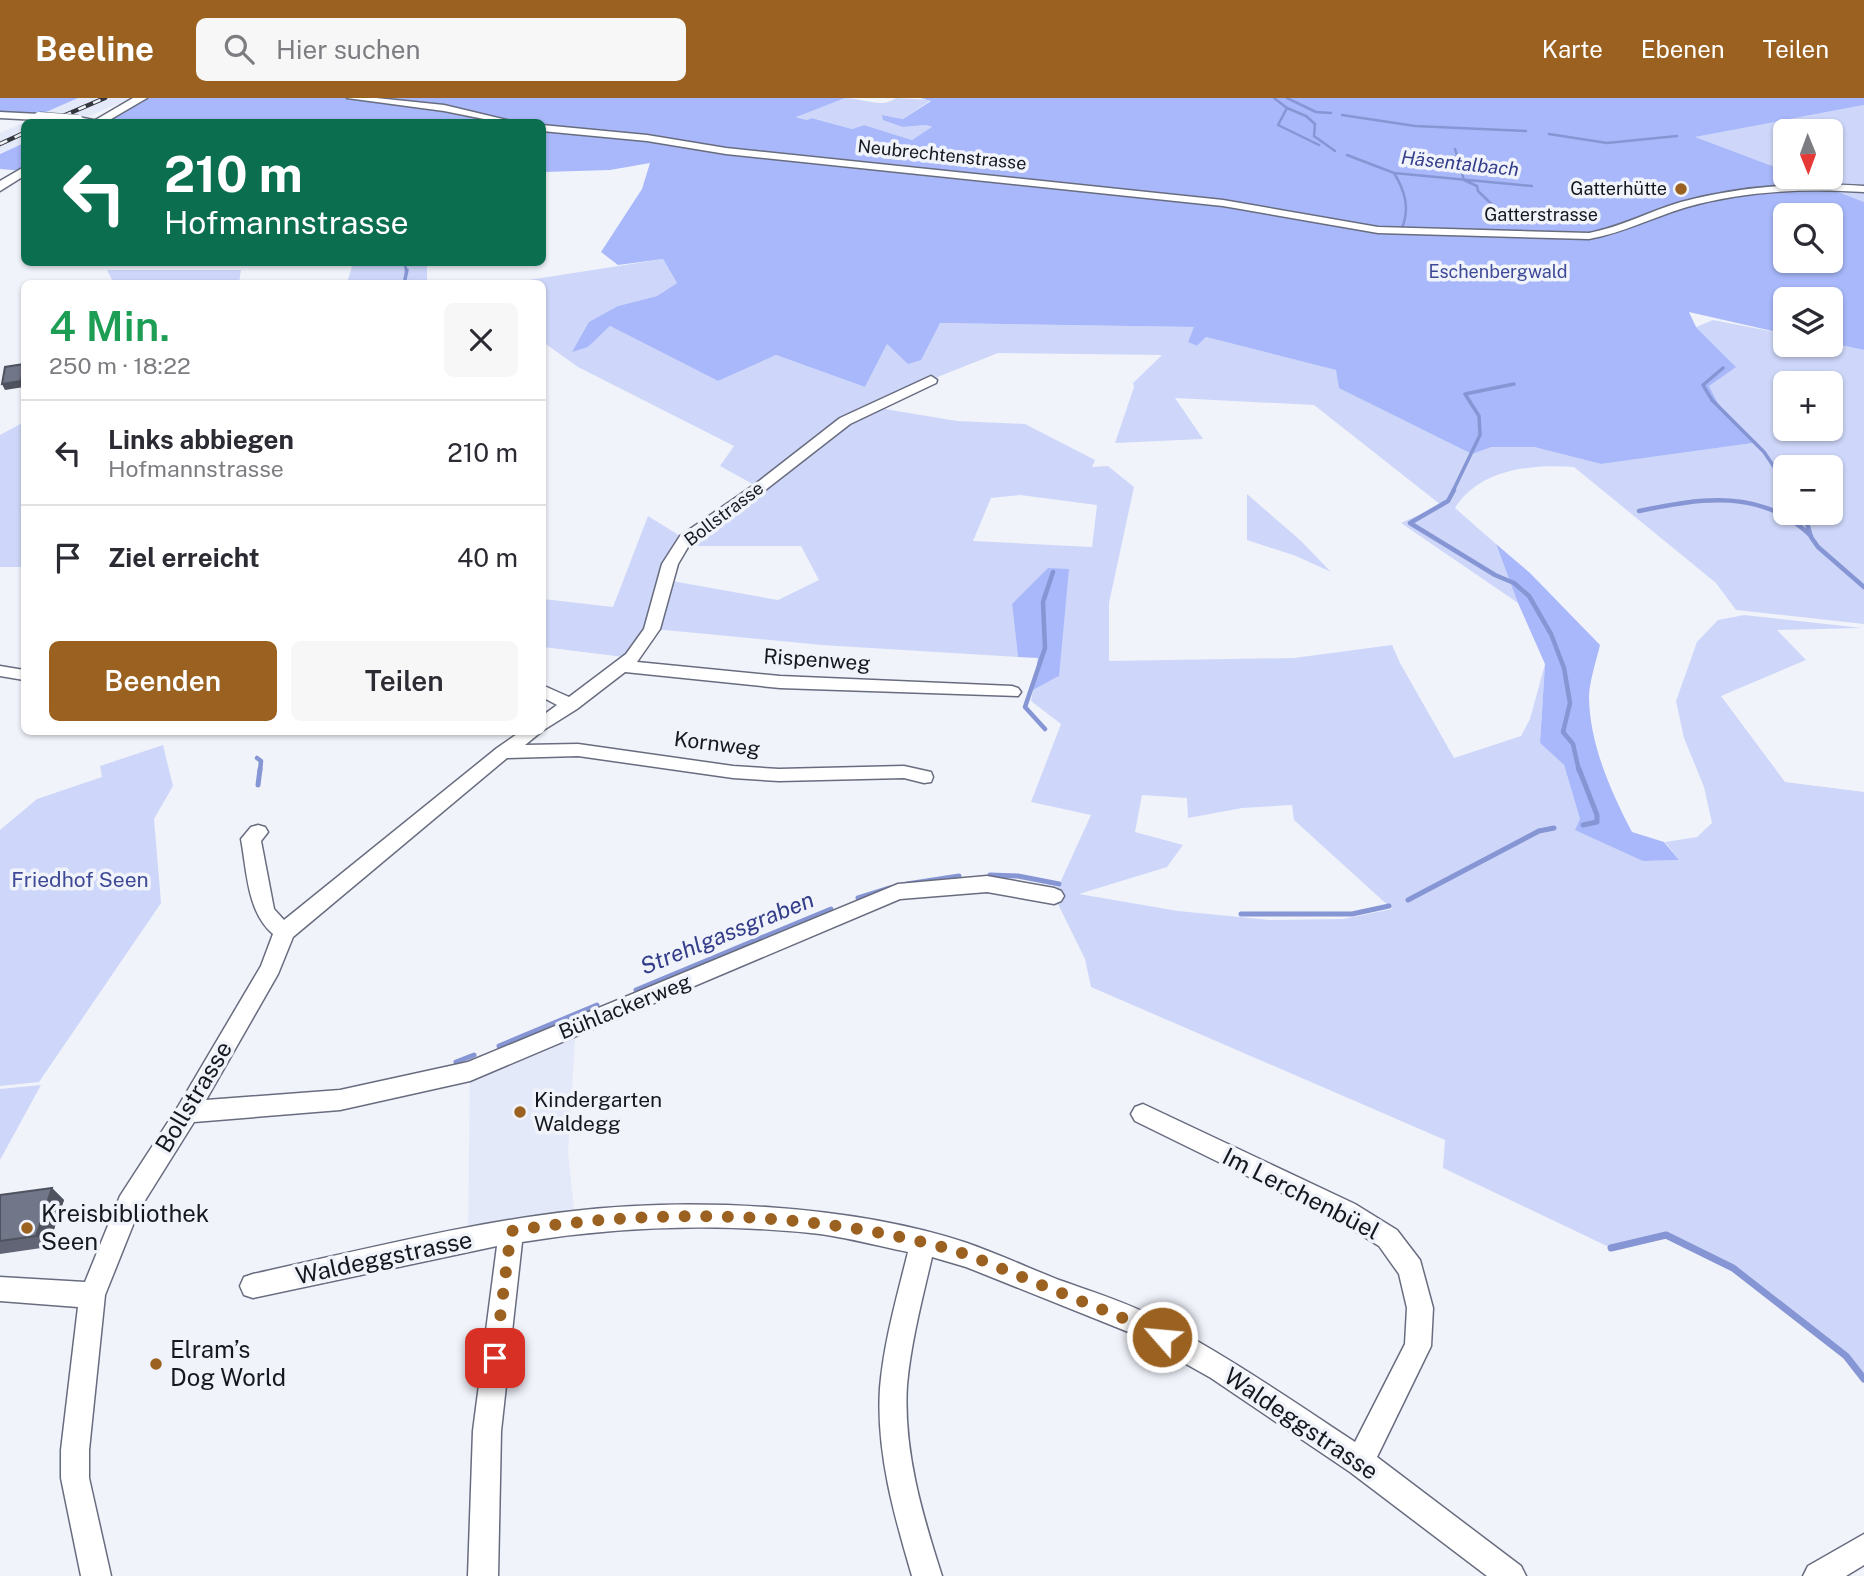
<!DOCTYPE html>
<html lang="de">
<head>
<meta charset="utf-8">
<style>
  body { margin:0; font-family:"Public Sans",sans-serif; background:#f7f7f7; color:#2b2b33; height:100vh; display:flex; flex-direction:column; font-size:26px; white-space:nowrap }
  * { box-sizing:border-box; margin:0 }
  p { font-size:23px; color:#7c7c81 }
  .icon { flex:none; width:38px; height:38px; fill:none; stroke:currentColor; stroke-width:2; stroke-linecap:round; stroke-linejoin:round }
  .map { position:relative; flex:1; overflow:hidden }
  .panel { position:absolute; left:21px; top:182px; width:525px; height:455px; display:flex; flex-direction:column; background:#fff; border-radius:10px; box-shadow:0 2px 5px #0004 }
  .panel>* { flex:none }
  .hud { position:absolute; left:21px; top:21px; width:525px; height:147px; border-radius:10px; box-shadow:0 2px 5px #0004; background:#0b6e4f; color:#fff; overflow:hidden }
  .needle { width:46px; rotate:179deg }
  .buttons { position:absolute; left:1773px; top:21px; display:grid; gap:14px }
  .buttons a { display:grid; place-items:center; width:70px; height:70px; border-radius:10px; background:#fff; box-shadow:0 2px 5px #0004; font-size:35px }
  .pin { position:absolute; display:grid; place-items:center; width:60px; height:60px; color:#fff; margin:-30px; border-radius:14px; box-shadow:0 4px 10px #0006 }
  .me { position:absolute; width:77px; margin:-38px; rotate:297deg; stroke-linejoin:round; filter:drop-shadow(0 0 5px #0008) }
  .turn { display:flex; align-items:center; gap:24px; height:147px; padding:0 28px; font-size:32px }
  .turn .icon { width:91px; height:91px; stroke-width:2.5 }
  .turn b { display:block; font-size:49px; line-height:60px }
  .round { display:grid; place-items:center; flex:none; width:74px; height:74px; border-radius:10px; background:#f7f7f7 }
  .overview { display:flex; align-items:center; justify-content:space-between; height:119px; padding:0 28px }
  h1 { font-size:42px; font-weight:600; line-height:52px; color:#1e9e55 }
  .cta { display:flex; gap:14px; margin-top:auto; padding:14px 28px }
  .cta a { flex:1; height:80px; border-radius:10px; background:#9b6120; color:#fff; font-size:28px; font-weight:600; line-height:80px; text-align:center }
  .cta a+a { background:#f7f7f7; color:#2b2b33 }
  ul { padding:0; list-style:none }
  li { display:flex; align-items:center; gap:21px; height:105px; padding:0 28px; border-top:2px solid #e1e1e2 }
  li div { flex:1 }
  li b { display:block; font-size:26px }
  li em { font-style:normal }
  header { display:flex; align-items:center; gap:42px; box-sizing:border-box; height:98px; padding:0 35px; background:#9b6120; color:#fff }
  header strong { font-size:33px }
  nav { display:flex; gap:38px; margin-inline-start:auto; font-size:24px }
  .search { width:490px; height:63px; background:#f7f7f7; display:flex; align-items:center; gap:18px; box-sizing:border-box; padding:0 24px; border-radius:10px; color:#7c7c81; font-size:26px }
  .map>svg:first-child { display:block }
</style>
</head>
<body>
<header>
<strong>Beeline</strong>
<div class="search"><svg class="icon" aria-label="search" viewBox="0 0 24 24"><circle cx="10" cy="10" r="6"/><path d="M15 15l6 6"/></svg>Hier suchen</div>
<nav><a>Karte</a><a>Ebenen</a><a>Teilen</a></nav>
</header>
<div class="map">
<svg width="1864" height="1478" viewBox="0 0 1864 1478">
  <rect width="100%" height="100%" fill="#f1f3fb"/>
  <!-- built -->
  <path fill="#e4e9fa" d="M78,0H132L75,24H24V45L0,55V35Z
    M576,928L568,1054L574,1111L468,1129L470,973Z"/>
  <!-- green -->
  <path fill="#ced7f9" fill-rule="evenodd" d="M845,0C861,0 883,11 896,0L931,2L903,21L883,17L903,29L926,27L933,30L912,42L864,27L852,31L813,20L807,22L795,18Z
    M1864,7V104L1800,79H1830V33H1785V73L1694,39Z
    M663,161L677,185L657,198L618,208L572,253L588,249L610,228L718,283L776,257L865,289L887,246L940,225L1195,229L1188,244L1197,248L1206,239L1337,272L1491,349H1534L1601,366L1753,345L1719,307L1709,288L1735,268L1696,229L1713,222L1785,236V247L1831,245L1864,252V526L1736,512L1716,485L1574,369C1531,366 1480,371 1455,410L1496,446L1518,505L1401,425L1441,407L1314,307L1175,300L1203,341L1115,345L1134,289L1133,285L1162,257L998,255L940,278L873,309L957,323L1025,326L1095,362L1092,369L1108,368L1134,389L1109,505V563L1294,560L1392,547L1400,565L1454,660L1521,638L1530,621L1545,566L1540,645L1564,667L1580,721L1643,763L1679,762L1665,744L1697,739L1712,725L1704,689L1684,640L1676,603L1697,544L1718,522L1744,517L1862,530L1777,532L1806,562L1721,598L1785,684L1864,694V1281L1846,1258L1733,1169L1666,1137L1611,1150L1443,1070L1445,1042L1091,889L1085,861L1054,798L1091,717L1031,704L1061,626L1031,603L1033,592L1059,578L1012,506L1018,559L822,547L654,531L672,483L778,502L819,482L801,448H685L758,389L720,368L734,348L578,269L543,244L542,186H504ZM1785,285H1830V331H1785ZM1785,369H1830V415H1785ZM1020,397L1097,407L1092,449L973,443L991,400ZM1142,697L1187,700L1188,720L1242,710L1292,707L1294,722L1392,811L1343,821L1270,822L1178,813L1079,796L1167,769L1183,747L1135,734Z
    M353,165H427V185H347Z
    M107,172H241L239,185L114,186Z
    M24,324V469H0V337Z
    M1247,396L1301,443L1331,474L1296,458L1247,442Z
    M648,418L685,441L632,560L543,549V501L613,509Z
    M163,647L173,688L154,721L161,805L39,984L0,988V732L37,701L102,679L100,668Z
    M41,987L0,1062V991Z"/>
  <!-- forest -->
  <path fill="#a8b8fa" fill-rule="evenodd" d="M0,0H78L35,19L0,17Z
    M147,0H845L796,19L807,22L812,20L852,31L864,27L912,42L932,29L926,27L903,29L883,22L882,17L903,21L931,3L921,0H1864V7L1695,39L1785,73V79H1800L1864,104V252L1831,245L1830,201H1785V236L1689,214L1696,229L1736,269L1709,288L1719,307L1753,345L1601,366L1534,349H1491L1472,356L1339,290L1336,272L1206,239L1197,248L1188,244L1194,229L940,225L921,262L908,266L887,246L865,289L776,257L718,283L610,228L588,249L572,254L589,224L618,208L657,198L677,185L663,161L618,167L601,154L642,91L650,65L610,72L543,74L542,24H106ZM1785,117H1830V163H1785Z
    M24,45V73L0,71V56Z
    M1496,446L1530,475L1600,547C1596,564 1589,584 1589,600C1590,647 1611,694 1632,734L1664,744L1679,762L1643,763L1575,732L1580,721L1564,667L1540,645L1545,566L1518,505Z
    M1048,470L1069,471L1059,578L1033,592L1038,560L1018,559L1012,506Z"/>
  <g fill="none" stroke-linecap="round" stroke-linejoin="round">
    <!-- stream-far4 -->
    <path stroke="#8695d4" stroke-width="2.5" d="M1274,0L1287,10L1278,27L1319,47
      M1287,0L1316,14L1331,15
      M1287,10L1306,18L1315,26L1314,38L1335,53
      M1342,17L1415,28L1526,33
      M1549,36L1607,45L1677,38
      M1455,51L1464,82L1477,88L1478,93L1509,123
      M1347,57L1394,75L1532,88
      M1394,75C1405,93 1410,110 1402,130
      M405,164L406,174"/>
    <!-- stream-far3 -->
    <path stroke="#8695d4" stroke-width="3.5" d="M404,186L407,172
      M1723,270L1703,287L1712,302L1764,354L1785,385
      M1453,393L1480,337L1479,318L1465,296L1514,286"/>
    <!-- stream-far2 -->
    <path stroke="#8695d4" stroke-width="4.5" d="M1454,392L1448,403L1410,425L1495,477L1514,485L1529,498L1551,536L1564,570L1570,605L1563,634L1573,646L1579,673
      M1639,413C1701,400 1762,390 1811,438
      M1804,415L1811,439L1818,449L1864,489
      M1045,631L1025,609L1045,550L1043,504L1053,474
      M257,660L261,663L260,673"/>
    <!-- stream-far1 -->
    <path stroke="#8695d4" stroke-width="5" d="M1579,671L1597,717V724L1583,727
      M258,687L260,671
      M990,777L1018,778L1059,786
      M907,786L959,778
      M858,800L890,790
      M1408,802L1539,733L1554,730
      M1241,816H1352L1389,808
      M636,892L831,811
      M499,948L597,907
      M456,964L474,957"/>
    <!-- stream -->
    <path stroke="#8695d4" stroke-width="7" d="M1611,1150L1666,1137L1733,1170L1846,1258L1864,1281"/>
    <!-- minor casing -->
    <g stroke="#686c7f" stroke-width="3">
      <path id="minor" d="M347,0H376L444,7L515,24H499L444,13Z
        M0,14L39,16L44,19L39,22L0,20Z
        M78,19L104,24H75L73,22Z
        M542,27L647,37L726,50L1223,102L1378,129L1589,135C1621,129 1650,113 1681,104C1740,88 1804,84 1864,88V94C1806,90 1743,93 1687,109C1653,119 1623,135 1589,141L1378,135L1223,108L726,56L647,43L542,33Z
        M931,278L937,282L936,285L850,326L764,393L691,444L678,466L660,531L637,564L780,578L1012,588L1018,590L1021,594L1018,598L780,590L625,574L577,611L542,633V618L557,607L542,599V587L569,599L626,556L644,531L662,466L680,438L754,387L840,320Z
        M0,568L24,572V582L0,578Z
        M520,634H541L525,647L578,646L733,668L779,671L904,668L931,674L933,679L931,684L924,685L904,680L779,683L733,680L578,658L507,660L293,839L278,876L206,1002L340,992L468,964L898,786L987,778L1054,790L1061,793L1064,798L1061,803L1054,806L987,794L900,801L470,983L340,1012L194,1024L139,1112L105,1197L89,1352V1380L111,1478H81L61,1380V1352L78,1209L0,1203V1179L85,1184L120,1098L179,1007L261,868L273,836C247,814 247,773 241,741L251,729L258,727L265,729L268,734L261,743L274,811L284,822L497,650Z
        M1143,1006L1355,1106L1397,1132L1420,1162L1433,1210L1431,1248L1377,1359L1521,1468L1526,1478H1487L1350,1374L1211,1280L1131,1235L966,1169L932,1159C922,1202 911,1244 907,1287C903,1352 922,1416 942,1478H912C894,1417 876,1354 880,1290C884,1243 897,1199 908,1154C879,1148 849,1140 820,1136C721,1125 619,1128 522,1144L501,1333L498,1478H468L473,1333L497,1148L253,1200L244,1197L240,1188L244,1179L253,1176C359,1153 466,1125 574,1113C693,1099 853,1107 967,1145C998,1156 1029,1170 1059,1182C1090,1193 1123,1203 1152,1218C1223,1255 1288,1300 1355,1344L1405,1246L1407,1210L1399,1176L1379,1148L1337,1122L1135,1023L1131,1016L1135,1009Z
        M1864,1436V1467L1846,1478H1803L1808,1468Z"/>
    </g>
    <!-- major casing -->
    <g stroke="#686c7f" stroke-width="3">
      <path id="major" d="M133,0H147L106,24H92Z
        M24,69V78L0,93V83Z"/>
    </g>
    <!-- minor -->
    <use href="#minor" fill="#fff" fill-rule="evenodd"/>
    <!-- major -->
    <use href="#major" fill="#fff" fill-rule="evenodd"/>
    <!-- rail casing -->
    <g stroke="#35373e" stroke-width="4.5">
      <path id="rail" d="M49,24L105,0
        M0,46L24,35"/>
    </g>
    <!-- rail -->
    <use href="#rail" stroke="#f1f3fb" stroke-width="2.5" stroke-dasharray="8" stroke-linecap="butt"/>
    <!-- minor-bridge casing -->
    <g stroke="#686c7f" stroke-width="11" stroke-linecap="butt">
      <path id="minor-bridge" d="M39,19L78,22"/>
    </g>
    <!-- minor-bridge -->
    <use href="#minor-bridge" stroke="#fff" stroke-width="10"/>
  </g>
  <!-- wall -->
  <path fill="#616576" d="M52,1090L64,1102L48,1149L0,1156V1097Z"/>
  <!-- shaded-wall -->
  <path fill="#4f5360" d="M24,266V289L5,292L2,286Z
    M52,1090L64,1102L48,1149L36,1138Z"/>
  <!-- building -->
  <path fill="#717689" stroke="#4f5360" stroke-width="2" d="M24,266L21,283L2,286L5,269Z
    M52,1090L36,1138L0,1143V1097Z"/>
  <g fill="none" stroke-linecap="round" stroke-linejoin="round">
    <!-- route -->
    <path stroke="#9b6120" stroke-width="12" stroke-dasharray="0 21.6" d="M495,1260L511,1133C656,1110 811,1112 953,1152C976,1159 999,1170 1022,1179C1061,1195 1101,1211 1140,1227L1162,1239"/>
  </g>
  <!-- markers -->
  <g fill="#9b6120" stroke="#f1f3fb" stroke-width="2.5">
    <circle cx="1681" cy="91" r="7"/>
    <circle cx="520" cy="1014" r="7"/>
    <circle cx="27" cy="1130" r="7"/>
    <circle cx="156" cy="1266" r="7"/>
  </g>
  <g text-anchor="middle" stroke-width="7" stroke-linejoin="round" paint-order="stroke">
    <!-- far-street labels -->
    <g font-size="18" fill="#16181f" stroke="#f1f3fb">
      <text transform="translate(942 57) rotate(6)" y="6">Neubrechtenstrasse</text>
      <text x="1541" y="123">Gatterstrasse</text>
      <text transform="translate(724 416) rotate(-37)" y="6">Bollstrasse</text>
    </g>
    <!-- far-poi labels -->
    <g font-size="18" fill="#16181f" stroke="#f1f3fb" text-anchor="end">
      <text x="1667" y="97">Gatterhütte</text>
    </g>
    <!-- far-park labels -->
    <g font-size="18" fill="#3e4a97" stroke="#f1f3fb">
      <text x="1498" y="180">Eschenbergwald</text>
    </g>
    <!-- far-water labels -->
    <g font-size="19" font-style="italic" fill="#333d89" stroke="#f1f3fb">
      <text transform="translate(1460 65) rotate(6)" y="7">Häsentalbach</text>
    </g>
    <!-- street labels -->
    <g font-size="21" fill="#16181f" stroke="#f1f3fb">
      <text transform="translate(817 562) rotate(4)" y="7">Rispenweg</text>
      <text transform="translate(717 646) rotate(7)" y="7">Kornweg</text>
      <text transform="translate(625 909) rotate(-22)" y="7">Bühlackerweg</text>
    </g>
    <!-- park labels -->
    <g font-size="21" fill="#3e4a97" stroke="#f1f3fb">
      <text x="80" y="789">Friedhof Seen</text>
    </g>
    <!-- poi labels -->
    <g font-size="21" fill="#16181f" stroke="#f1f3fb" text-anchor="start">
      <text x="534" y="1009">Kindergarten<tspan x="534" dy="24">Waldegg</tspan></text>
    </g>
    <!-- water labels -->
    <g font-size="23" font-style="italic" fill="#333d89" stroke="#f1f3fb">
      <text transform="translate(727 835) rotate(-22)" y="8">Strehlgassgraben</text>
    </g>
    <!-- near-street labels -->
    <g font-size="24" fill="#16181f" stroke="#f1f3fb">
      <text transform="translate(194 999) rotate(-59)" y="8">Bollstrasse</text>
      <text transform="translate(1301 1096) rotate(27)" y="8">Im Lerchenbüel</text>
      <text transform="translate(384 1160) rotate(-12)" y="8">Waldeggstrasse</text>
      <text transform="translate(1301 1326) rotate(34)" y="8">Waldeggstrasse</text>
    </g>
    <!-- near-poi labels -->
    <g font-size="24" fill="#16181f" stroke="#f1f3fb" text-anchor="start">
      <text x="41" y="1124">Kreisbibliothek<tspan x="41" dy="28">Seen</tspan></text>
      <text x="170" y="1260">Elram’s<tspan x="170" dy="28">Dog World</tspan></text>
    </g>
  </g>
</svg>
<div class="buttons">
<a><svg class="needle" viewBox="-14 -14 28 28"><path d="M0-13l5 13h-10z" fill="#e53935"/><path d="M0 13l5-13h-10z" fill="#7c7c81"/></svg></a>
<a><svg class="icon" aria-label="search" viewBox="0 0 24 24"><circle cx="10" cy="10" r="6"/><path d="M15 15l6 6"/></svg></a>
<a><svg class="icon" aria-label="layers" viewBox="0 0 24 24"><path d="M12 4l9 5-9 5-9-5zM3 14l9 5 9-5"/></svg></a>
<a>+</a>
<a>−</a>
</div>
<div class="pin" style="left:495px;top:1260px;background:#d93025"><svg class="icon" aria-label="arrive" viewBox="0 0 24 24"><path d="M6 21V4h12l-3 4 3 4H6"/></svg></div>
<svg class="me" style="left:1162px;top:1239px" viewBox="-20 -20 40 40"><circle r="17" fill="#9b6120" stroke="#fff" stroke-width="3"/><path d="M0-11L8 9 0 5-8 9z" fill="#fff"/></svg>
<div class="hud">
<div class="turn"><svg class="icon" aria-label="left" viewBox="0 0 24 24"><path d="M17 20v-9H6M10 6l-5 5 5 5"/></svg><div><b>210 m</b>Hofmannstrasse</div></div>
</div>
<section class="panel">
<div class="overview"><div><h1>4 Min.</h1><p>250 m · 18:22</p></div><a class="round"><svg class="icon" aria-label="close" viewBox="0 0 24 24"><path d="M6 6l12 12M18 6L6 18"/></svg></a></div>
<ul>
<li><svg class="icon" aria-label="left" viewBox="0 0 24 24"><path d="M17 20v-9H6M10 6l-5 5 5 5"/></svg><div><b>Links abbiegen</b><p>Hofmannstrasse</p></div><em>210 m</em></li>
<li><svg class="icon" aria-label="arrive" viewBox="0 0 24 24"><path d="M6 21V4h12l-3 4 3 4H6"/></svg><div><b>Ziel erreicht</b></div><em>40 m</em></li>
</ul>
<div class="cta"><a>Beenden</a><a>Teilen</a></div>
</section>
</div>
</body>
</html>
